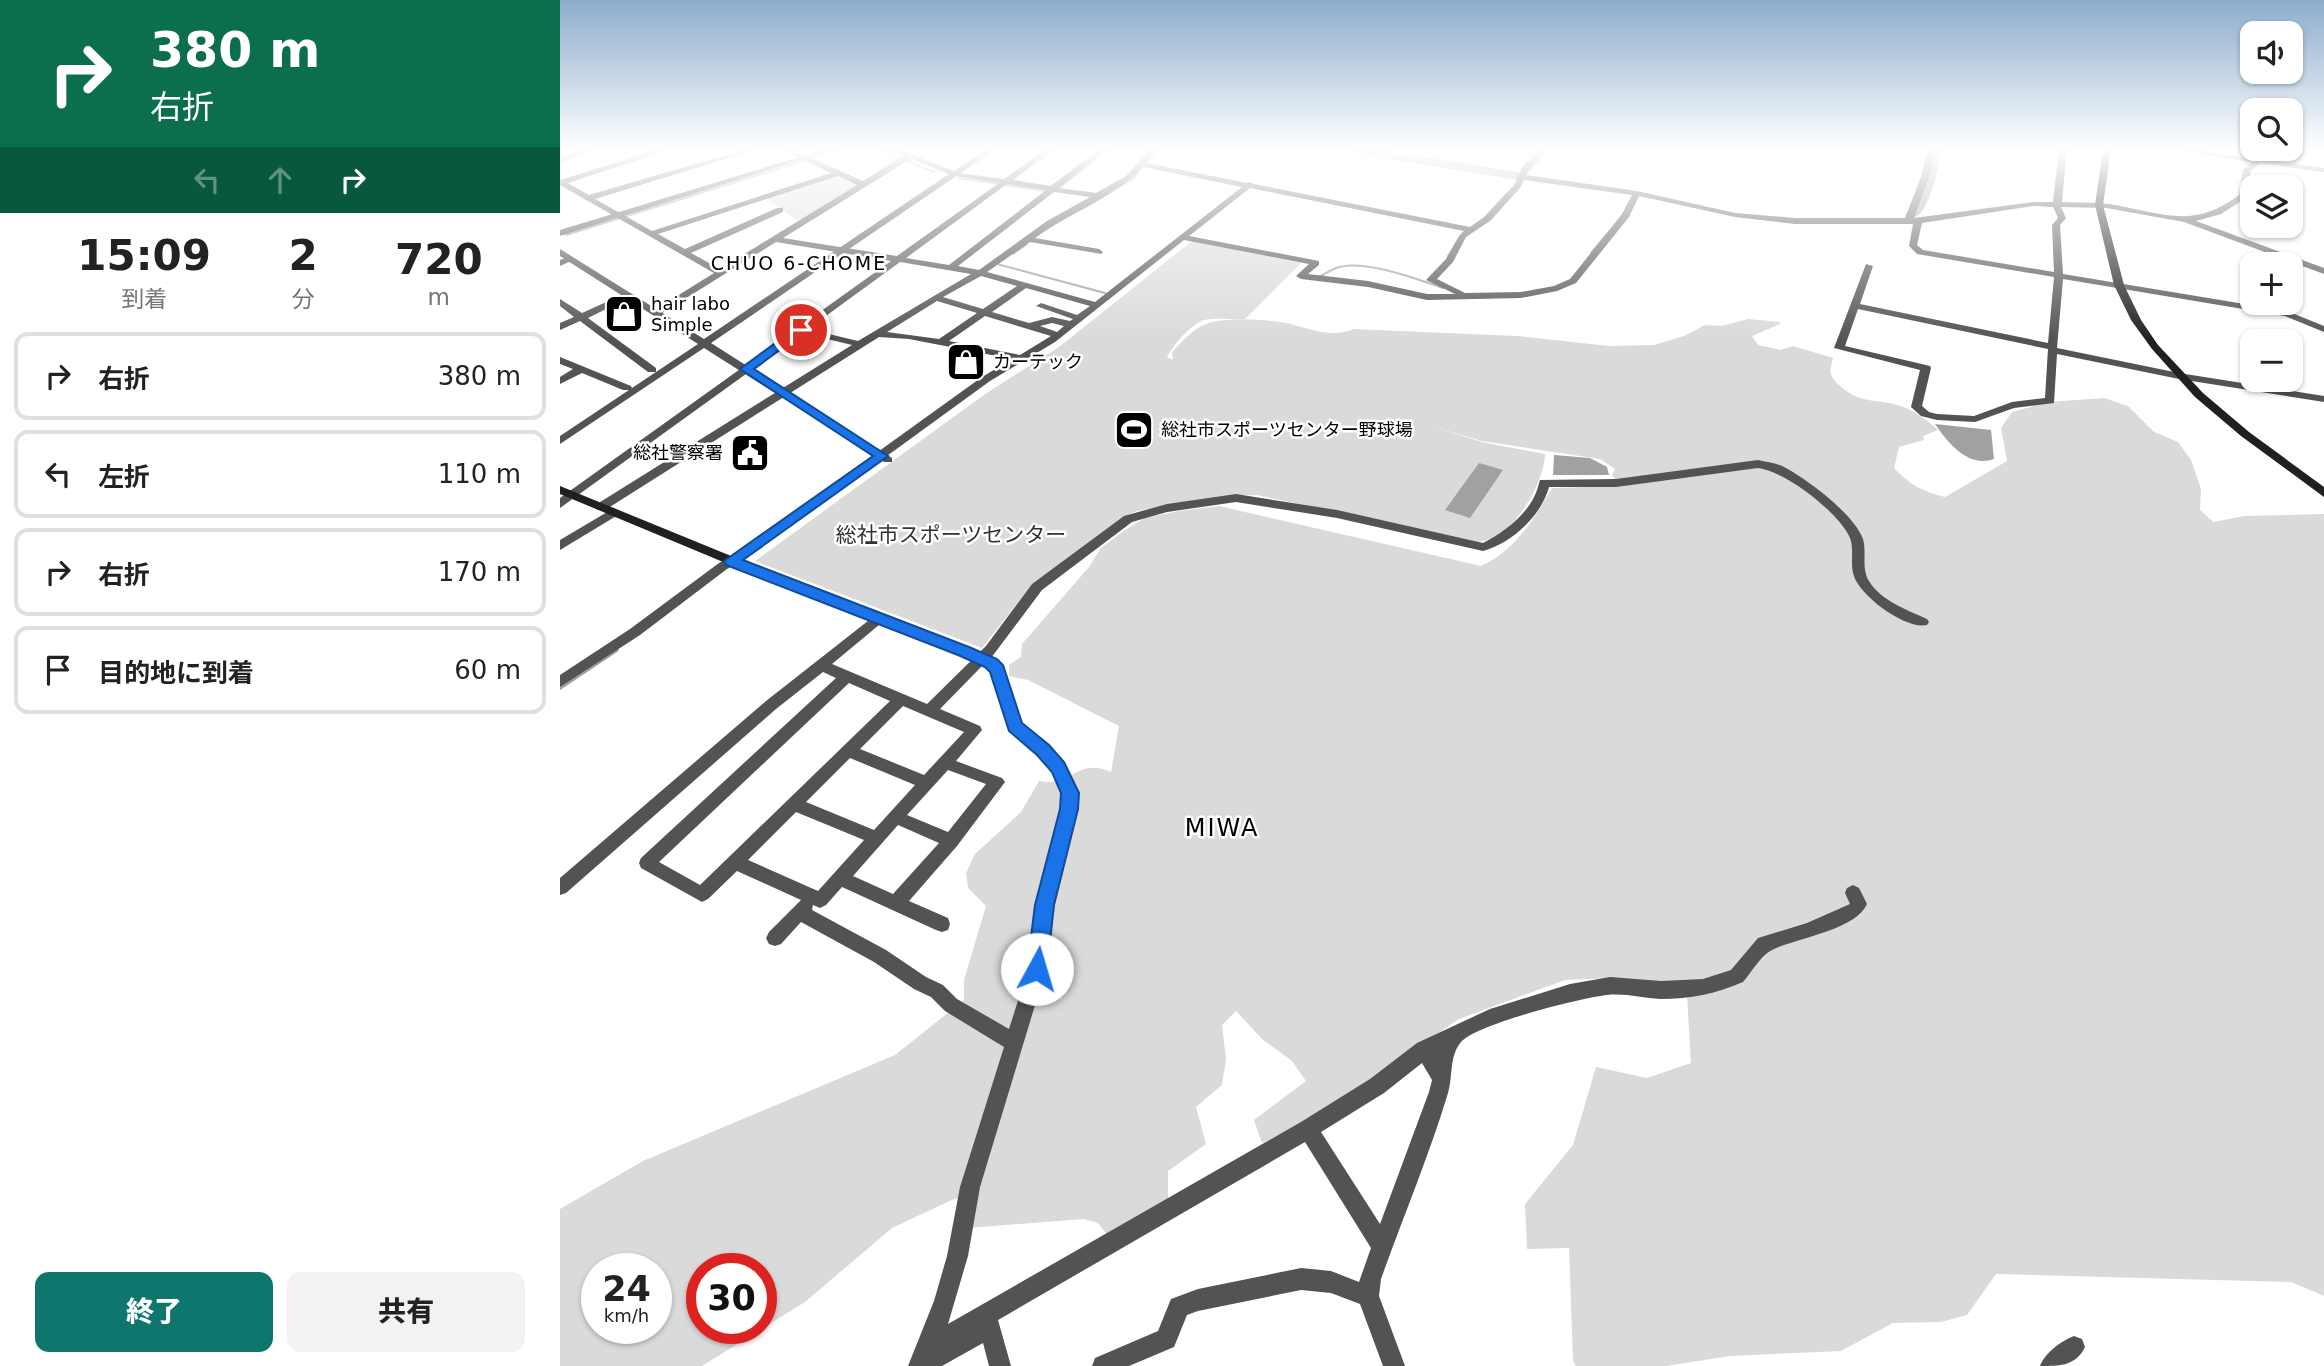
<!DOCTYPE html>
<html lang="ja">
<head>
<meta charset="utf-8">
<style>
  body { margin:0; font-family:"DejaVu Sans","Noto Sans JP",sans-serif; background:#f2f2f2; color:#222; height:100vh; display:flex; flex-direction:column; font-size:26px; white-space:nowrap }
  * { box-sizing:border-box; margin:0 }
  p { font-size:23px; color:#767676 }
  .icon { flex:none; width:38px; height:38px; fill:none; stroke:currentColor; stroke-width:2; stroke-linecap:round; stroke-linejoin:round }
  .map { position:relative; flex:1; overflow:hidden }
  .sheet { display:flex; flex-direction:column; background:#fff; width:560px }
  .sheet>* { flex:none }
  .top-card { background:#0b6e4f; color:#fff; overflow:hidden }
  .fabs { position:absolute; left:1680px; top:21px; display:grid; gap:14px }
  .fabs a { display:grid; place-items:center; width:63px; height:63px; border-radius:14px; background:#fff; box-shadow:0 2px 5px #0004; font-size:35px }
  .speed { position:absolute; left:21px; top:1253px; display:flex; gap:14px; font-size:35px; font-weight:700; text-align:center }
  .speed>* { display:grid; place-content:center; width:91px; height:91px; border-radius:50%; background:#fff; box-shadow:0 2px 5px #0004; line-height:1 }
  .speed small { font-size:18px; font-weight:400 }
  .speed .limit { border:10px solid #d22; background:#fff; color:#111 }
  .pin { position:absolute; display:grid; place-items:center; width:60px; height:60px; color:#fff; margin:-30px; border:4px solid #fff; border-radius:50%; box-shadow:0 2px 7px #0007 }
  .me { position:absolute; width:77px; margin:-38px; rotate:6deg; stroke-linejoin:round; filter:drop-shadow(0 0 5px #0008) }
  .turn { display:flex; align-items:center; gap:24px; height:147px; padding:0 35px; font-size:32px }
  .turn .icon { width:91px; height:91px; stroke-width:2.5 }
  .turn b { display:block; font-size:49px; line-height:60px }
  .lanes { display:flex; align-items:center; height:66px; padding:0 35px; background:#0003; justify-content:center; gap:35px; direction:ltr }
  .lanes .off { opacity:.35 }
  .eta { display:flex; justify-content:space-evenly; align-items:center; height:119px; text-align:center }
  .eta b { font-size:42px; font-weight:800; line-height:49px }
  .primary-button { display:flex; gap:14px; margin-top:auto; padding:14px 35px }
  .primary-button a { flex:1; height:80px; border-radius:14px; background:#0f766e; color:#fff; font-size:28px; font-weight:800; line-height:80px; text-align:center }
  .primary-button a+a { background:#f2f2f2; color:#222 }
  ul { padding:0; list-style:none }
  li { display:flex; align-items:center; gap:21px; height:88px; margin:0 14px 10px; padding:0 21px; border:4px solid #e0e0e0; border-radius:14px }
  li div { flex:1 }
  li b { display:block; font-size:26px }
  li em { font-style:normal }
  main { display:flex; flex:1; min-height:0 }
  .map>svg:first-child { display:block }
</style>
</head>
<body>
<main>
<section class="sheet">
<div class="top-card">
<div class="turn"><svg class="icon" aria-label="right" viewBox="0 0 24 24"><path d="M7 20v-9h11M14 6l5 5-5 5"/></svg><div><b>380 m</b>右折</div></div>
<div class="lanes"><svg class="icon off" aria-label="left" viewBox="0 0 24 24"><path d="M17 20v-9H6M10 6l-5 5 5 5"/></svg><svg class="icon off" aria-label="ahead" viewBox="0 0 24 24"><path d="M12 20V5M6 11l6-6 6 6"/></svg><svg class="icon" aria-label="right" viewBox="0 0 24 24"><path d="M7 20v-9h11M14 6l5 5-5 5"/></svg></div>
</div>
<div class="eta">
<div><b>15:09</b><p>到着</p></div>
<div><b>2</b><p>分</p></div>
<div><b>720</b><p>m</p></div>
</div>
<ul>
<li><svg class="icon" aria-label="right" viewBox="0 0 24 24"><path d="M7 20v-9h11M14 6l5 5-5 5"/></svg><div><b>右折</b></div><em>380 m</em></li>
<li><svg class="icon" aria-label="left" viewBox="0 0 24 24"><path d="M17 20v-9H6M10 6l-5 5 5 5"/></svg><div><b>左折</b></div><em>110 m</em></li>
<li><svg class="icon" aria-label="right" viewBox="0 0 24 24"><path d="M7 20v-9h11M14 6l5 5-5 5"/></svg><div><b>右折</b></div><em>170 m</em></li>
<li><svg class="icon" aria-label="arrive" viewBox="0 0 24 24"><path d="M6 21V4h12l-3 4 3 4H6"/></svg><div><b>目的地に到着</b></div><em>60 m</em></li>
</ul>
<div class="primary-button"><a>終了</a><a>共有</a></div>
</section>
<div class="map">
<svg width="1764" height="1366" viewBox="0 0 1764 1366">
  <rect width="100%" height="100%" fill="#fff"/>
  <!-- green -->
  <path fill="#dadada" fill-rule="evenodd" d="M279,175L298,185L241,220H237L207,199Z
    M632,241L741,263L685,319C673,320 655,317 644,320C629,326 614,344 607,357L613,360L612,352C622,342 634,328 646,324C664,317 716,319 734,325C754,330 773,338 793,329L958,336L1049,346L1094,345L1124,336L1145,325L1162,326L1188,319L1220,322V324L1192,336L1198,345L1221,350L1233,346L1273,358C1269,372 1269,376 1280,386C1304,407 1321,397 1346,408C1357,413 1370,422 1378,430L1363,436L1364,440L1339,447L1334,468C1349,484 1363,492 1385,497L1447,461L1441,428L1452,412L1489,402L1544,398L1568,406L1594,432L1618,442L1631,460L1641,489L1640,510L1653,522L1684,516L1764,514V1296L1731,1282L1436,1274L1407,1315L1381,1322L1333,1323L1281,1351L1170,1356L1106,1366H1016L1013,1361L1009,1248L967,1249L965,1204L1013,1145L1036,1067L1087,1078L1131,1063L1127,996L1052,978L1005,980L899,1019L750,1121L702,1143L694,1120L746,1081L732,1061L702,1039L676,1011L662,1025L666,1059L662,1085L636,1107L646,1144L608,1171V1200L547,1235L538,1223L524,1219L408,1228L414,1196L394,1199L332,1228L245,1302L142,1366H0V1209L83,1161L335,1055L404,1000V980L426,906L408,888L406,873L415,854L461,812L479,781C512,788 517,757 551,772L559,726L468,680L449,676V665L461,657L462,644L529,567L541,548L565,530L585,518L619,511L659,506L921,566C955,551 974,519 992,488L1060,486L1052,475L1055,469L1040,459L922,441L867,425L922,442L985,454C984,484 951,544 914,542L697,495L665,496L577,511L566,516L472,584L422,648L195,561L428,392L499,347ZM37,1269H96V1328H37ZM142,1269H201V1328H142Z"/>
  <!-- water -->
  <path fill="#a1a1a1" d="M1375,424L1431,430L1434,459C1408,468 1388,443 1375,424Z
    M994,455L1030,458L1047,467L1049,475H993Z
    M919,463L943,470L910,518L885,510Z"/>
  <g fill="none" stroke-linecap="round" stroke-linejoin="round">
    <!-- stream-far1 -->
    <path stroke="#a1a1a1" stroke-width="2" d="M319,149L374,172
      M398,178L486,191
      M559,187L574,178L580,169
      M499,188L549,149
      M6,235L282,149
      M1031,253L1046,235
      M453,254L467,244
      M888,256L906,229
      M437,264L545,293
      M759,277C765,274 772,269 779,267C806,260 857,279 883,288"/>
    <!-- stream -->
    <path stroke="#a1a1a1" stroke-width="3.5" d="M0,688L57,650"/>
    <!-- river -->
    <path fill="#a1a1a1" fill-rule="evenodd" d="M788,149H816L958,172L964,176L958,180L794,153Z
      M1370,149H1382C1379,165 1370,211 1355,217L1350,216L1348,213L1364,177Z"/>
    <!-- minor -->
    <path fill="#535353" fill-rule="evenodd" d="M27,149H38L0,162V158Z
      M100,149H111L8,183L29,195L186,149H198L35,199L92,231L271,173L220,149H230L303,181L346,154H352V158L223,238L337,256L439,183L395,176H392V172L444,179L486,149H495L453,180L491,186L539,149H548L499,188L536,193L566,176L591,149H599L587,163L687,183L690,182L694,184L910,227L924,217L954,185L963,166L980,149H988L966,175L1077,191L1175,213L1235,218H1345L1361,177L1368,149H1376L1369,177L1354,218L1473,202H1493L1499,149H1507L1502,202C1518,203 1535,202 1550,204C1602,213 1633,230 1679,195L1683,170L1692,162L1610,149H1629L1764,168V172L1700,163L1691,171L1686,198L1661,214L1636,221L1764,268V274L1624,222L1546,208L1501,207L1506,218L1500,225L1503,274L1727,311L1764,326V332L1725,316L1503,279L1497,348L1619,373L1764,396V402L1619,379L1497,354L1494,403L1454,408L1415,422L1377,420L1361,416L1351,407L1360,370L1274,348L1306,264L1313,266L1300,304L1488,343L1494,277L1357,254L1349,246L1353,224H1235L1175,217L1079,196L1069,217L1016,283L997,291L961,298L867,300L808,287L741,279L736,276L749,264L624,240L495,342L430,381L188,557L167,569L80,635L0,687V675L70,629L159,563L180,551L422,377L452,359L349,339L319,337L45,510H37V504L292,345L243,333L0,508V498L331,261L216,242L99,315H93V311L154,273L0,185V180ZM583,167L682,187L535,302L427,272L470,242L542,254L543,252L539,249L475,238C509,213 556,197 583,167ZM278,176L297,185L160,269L131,253L223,212V208H217L125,249L98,234ZM964,180L1072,195L1062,214L1010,279L994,286L961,292L905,293L877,279L893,262L906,237L930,221L960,188ZM447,184L486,190L389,265L346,258ZM690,188L904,231L899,236L886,259L866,280L895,294H867L808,281L748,274L759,265V261L629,236ZM494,192L530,197L487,221L419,270L398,266ZM1473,206L1493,207L1498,218L1492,225L1494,272L1363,250L1357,245L1362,223ZM340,262L411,274L298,341L248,329ZM421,276L457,286L423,309L383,297ZM466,288L530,306L517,315L481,303L476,306L513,319L510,321L492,317L469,323L432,312ZM377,301L417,313L379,339L327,332ZM1298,309L1488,349L1485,398L1452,402L1414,416L1377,414L1369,412L1362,406L1371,368L1370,366L1285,346ZM425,316L491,336L460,355L389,341ZM492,323L504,326L497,332L480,326Z
      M8,257L15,259L0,266V260Z
      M66,293L74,295L28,318L96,368V372H88L20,321L0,330V323L14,317L0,306V299L22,313Z
      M0,357L71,386L72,388L71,390H63L22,373L0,384V377L13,369L0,364Z
      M1198,460C1207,462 1216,463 1224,467C1247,479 1294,514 1303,539C1307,553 1301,568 1309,581C1320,600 1347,610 1367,619L1369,622L1367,625C1346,630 1300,596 1294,576C1289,563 1296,547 1288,534C1275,510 1225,471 1198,468L1056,487H989C982,515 951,544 923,551L777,518L676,502L607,512L572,522L482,590L431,658L444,669L461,724L488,746L503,763L518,793L517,809L493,905L486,969L420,1187L408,1256L388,1324L741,1122L810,1079L857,1043L930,1009L1010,984L1050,977L1101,981L1143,979L1171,970L1198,938L1247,923L1290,904L1285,893L1287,888L1293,885L1299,888L1307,904C1296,930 1236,938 1212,950C1201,955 1191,973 1183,982C1154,994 1132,999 1100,999C1083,998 1065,993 1047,995C1020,998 917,1024 901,1042C889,1056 893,1077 888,1093C869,1156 843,1217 821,1279L819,1296L845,1366H823L800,1304L771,1293L741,1290L638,1311L627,1315L614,1347L569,1366H532L535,1358L598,1331L611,1299L638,1289L741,1268L771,1271L799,1282L811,1248L745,1142L438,1320L451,1366H429L423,1343L382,1366H348L374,1301L387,1256L400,1187L444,1047L385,1011L371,997L354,989L314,962L241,922L221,944L215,946L209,944L206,938L209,932L241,900L177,871L148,899L142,902L81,868L79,863L81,858L276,678L263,672L216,709L6,893L0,895V878L206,701L313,617L318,615L325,620L272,664L367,704L426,646L472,584L564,516L607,504L676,494L777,510L923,543C942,534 965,516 974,497C977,492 978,486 980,480L1056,479ZM422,666L431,672L450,731L478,754L492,771L502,793L501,809L477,905L468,969L449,1029L397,999L383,985L366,977L326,950L252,910L253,905L260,908L266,905L282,887L376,930L382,932L388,930L390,924L388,918L349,901L397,846L445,782L442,778L396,761L422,730L420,726L380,709ZM289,683L330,701L140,885L99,862ZM343,706L404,732L364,775L300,749ZM290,758L355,785L314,830L246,802ZM388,770L426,784L388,832L347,815ZM236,812L304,840L258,891L188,860ZM338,825L379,843L333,894L293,876ZM862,1063L872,1080L869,1092L820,1224L761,1132L824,1093Z
      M54,508L60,512L58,515L0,550V540Z
      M1514,1336L1522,1339L1525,1347C1516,1366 1500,1366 1480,1366C1485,1353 1501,1341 1514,1336Z"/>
    <!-- tertiary -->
    <path fill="#535353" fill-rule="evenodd" d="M265,149H276L0,236V230Z
      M327,149H337L394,171L427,149H436L151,343L332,458V462H324L144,348L0,444V436L138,344L0,256V249L144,339L389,174Z
      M172,557L426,654L428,658L421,663L416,662L168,564L166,561L168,558Z"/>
    <!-- secondary -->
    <path fill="#202020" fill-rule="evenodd" d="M1543,149H1551L1543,205L1564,285L1581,320L1598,345L1643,393L1689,432L1764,487V497L1681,436L1635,397L1592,349L1571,320L1554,285L1535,205Z
      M0,486L176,558L178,561L176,564H168L0,494Z"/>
  </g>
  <!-- sky -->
  <linearGradient id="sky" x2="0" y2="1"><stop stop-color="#8baccc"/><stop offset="0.44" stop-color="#fff"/><stop offset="1" stop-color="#fff" stop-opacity="0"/></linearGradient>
  <rect width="1764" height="340" fill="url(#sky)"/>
  <!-- route -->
  <path fill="#1a73e8" stroke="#114b97" stroke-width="2" d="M237,327L247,330L194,369L328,456L183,560L409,647L437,659L443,665L462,723L489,745L504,762L519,793L518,809L494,905L487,969L484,976L477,979L470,976L467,969L475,905L500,809L501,793L492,772L477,755L449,731L430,672L425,667L398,655L166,565L164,561L313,456L180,369Z"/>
  <!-- icons -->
  <defs>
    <g id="shop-square" transform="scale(2.0125)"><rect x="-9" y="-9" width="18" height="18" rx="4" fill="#000" stroke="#fff"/><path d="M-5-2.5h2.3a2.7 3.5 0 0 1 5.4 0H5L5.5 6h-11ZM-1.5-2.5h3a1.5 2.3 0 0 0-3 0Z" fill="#fff"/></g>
    <g id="stadium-square" transform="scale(2.0125)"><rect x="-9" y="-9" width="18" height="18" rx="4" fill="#000" stroke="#fff"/><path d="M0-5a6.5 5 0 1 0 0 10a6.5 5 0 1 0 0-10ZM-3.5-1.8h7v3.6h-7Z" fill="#fff"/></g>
    <g id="civic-square" transform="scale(2.0125)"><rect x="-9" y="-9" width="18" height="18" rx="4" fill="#000" stroke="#fff"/><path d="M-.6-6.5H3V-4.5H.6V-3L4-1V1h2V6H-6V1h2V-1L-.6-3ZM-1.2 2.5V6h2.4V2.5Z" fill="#fff"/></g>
  </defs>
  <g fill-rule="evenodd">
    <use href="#shop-square" x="64" y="314"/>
    <use href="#shop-square" x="406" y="362"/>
    <use href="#stadium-square" x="574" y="430"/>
    <use href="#civic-square" x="190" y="453"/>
  </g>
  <g text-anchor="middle" stroke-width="5" stroke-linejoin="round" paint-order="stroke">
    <!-- far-poi labels -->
    <g font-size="18" fill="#000" stroke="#fff" text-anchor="start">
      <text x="91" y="310">hair labo<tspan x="91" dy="21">Simple</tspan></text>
      <text x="433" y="368">カーテック</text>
      <text x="601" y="436">総社市スポーツセンター野球場</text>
      <text x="163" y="459" text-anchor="end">総社警察署</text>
    </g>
    <!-- far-neighbourhood labels -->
    <g font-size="19" letter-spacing="2" fill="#000" stroke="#fff">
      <text x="239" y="270">CHUO 6-CHOME</text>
    </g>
    <!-- park labels -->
    <g font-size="21" fill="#313131" stroke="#fff">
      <text x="391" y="542">総社市スポーツセンター</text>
    </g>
    <!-- quarter labels -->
    <g font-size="24" letter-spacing="2" fill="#000" stroke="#fff">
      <text x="662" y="836">MIWA</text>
    </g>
  </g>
</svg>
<div class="fabs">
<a><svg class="icon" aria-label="sound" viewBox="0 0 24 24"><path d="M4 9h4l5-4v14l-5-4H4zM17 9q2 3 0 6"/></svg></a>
<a><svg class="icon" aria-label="search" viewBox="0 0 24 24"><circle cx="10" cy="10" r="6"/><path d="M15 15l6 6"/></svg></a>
<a><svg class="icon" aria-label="layers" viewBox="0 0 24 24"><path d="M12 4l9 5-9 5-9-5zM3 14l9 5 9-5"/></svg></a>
<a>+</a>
<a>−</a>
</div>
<div class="speed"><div>24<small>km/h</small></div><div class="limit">30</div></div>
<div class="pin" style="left:241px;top:330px;background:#d93025"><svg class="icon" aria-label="arrive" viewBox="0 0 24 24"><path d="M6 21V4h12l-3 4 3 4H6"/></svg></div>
<svg class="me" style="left:477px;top:969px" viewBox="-20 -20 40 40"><circle r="19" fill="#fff"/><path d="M0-13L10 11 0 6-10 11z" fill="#1a73e8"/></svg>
</div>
</main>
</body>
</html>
